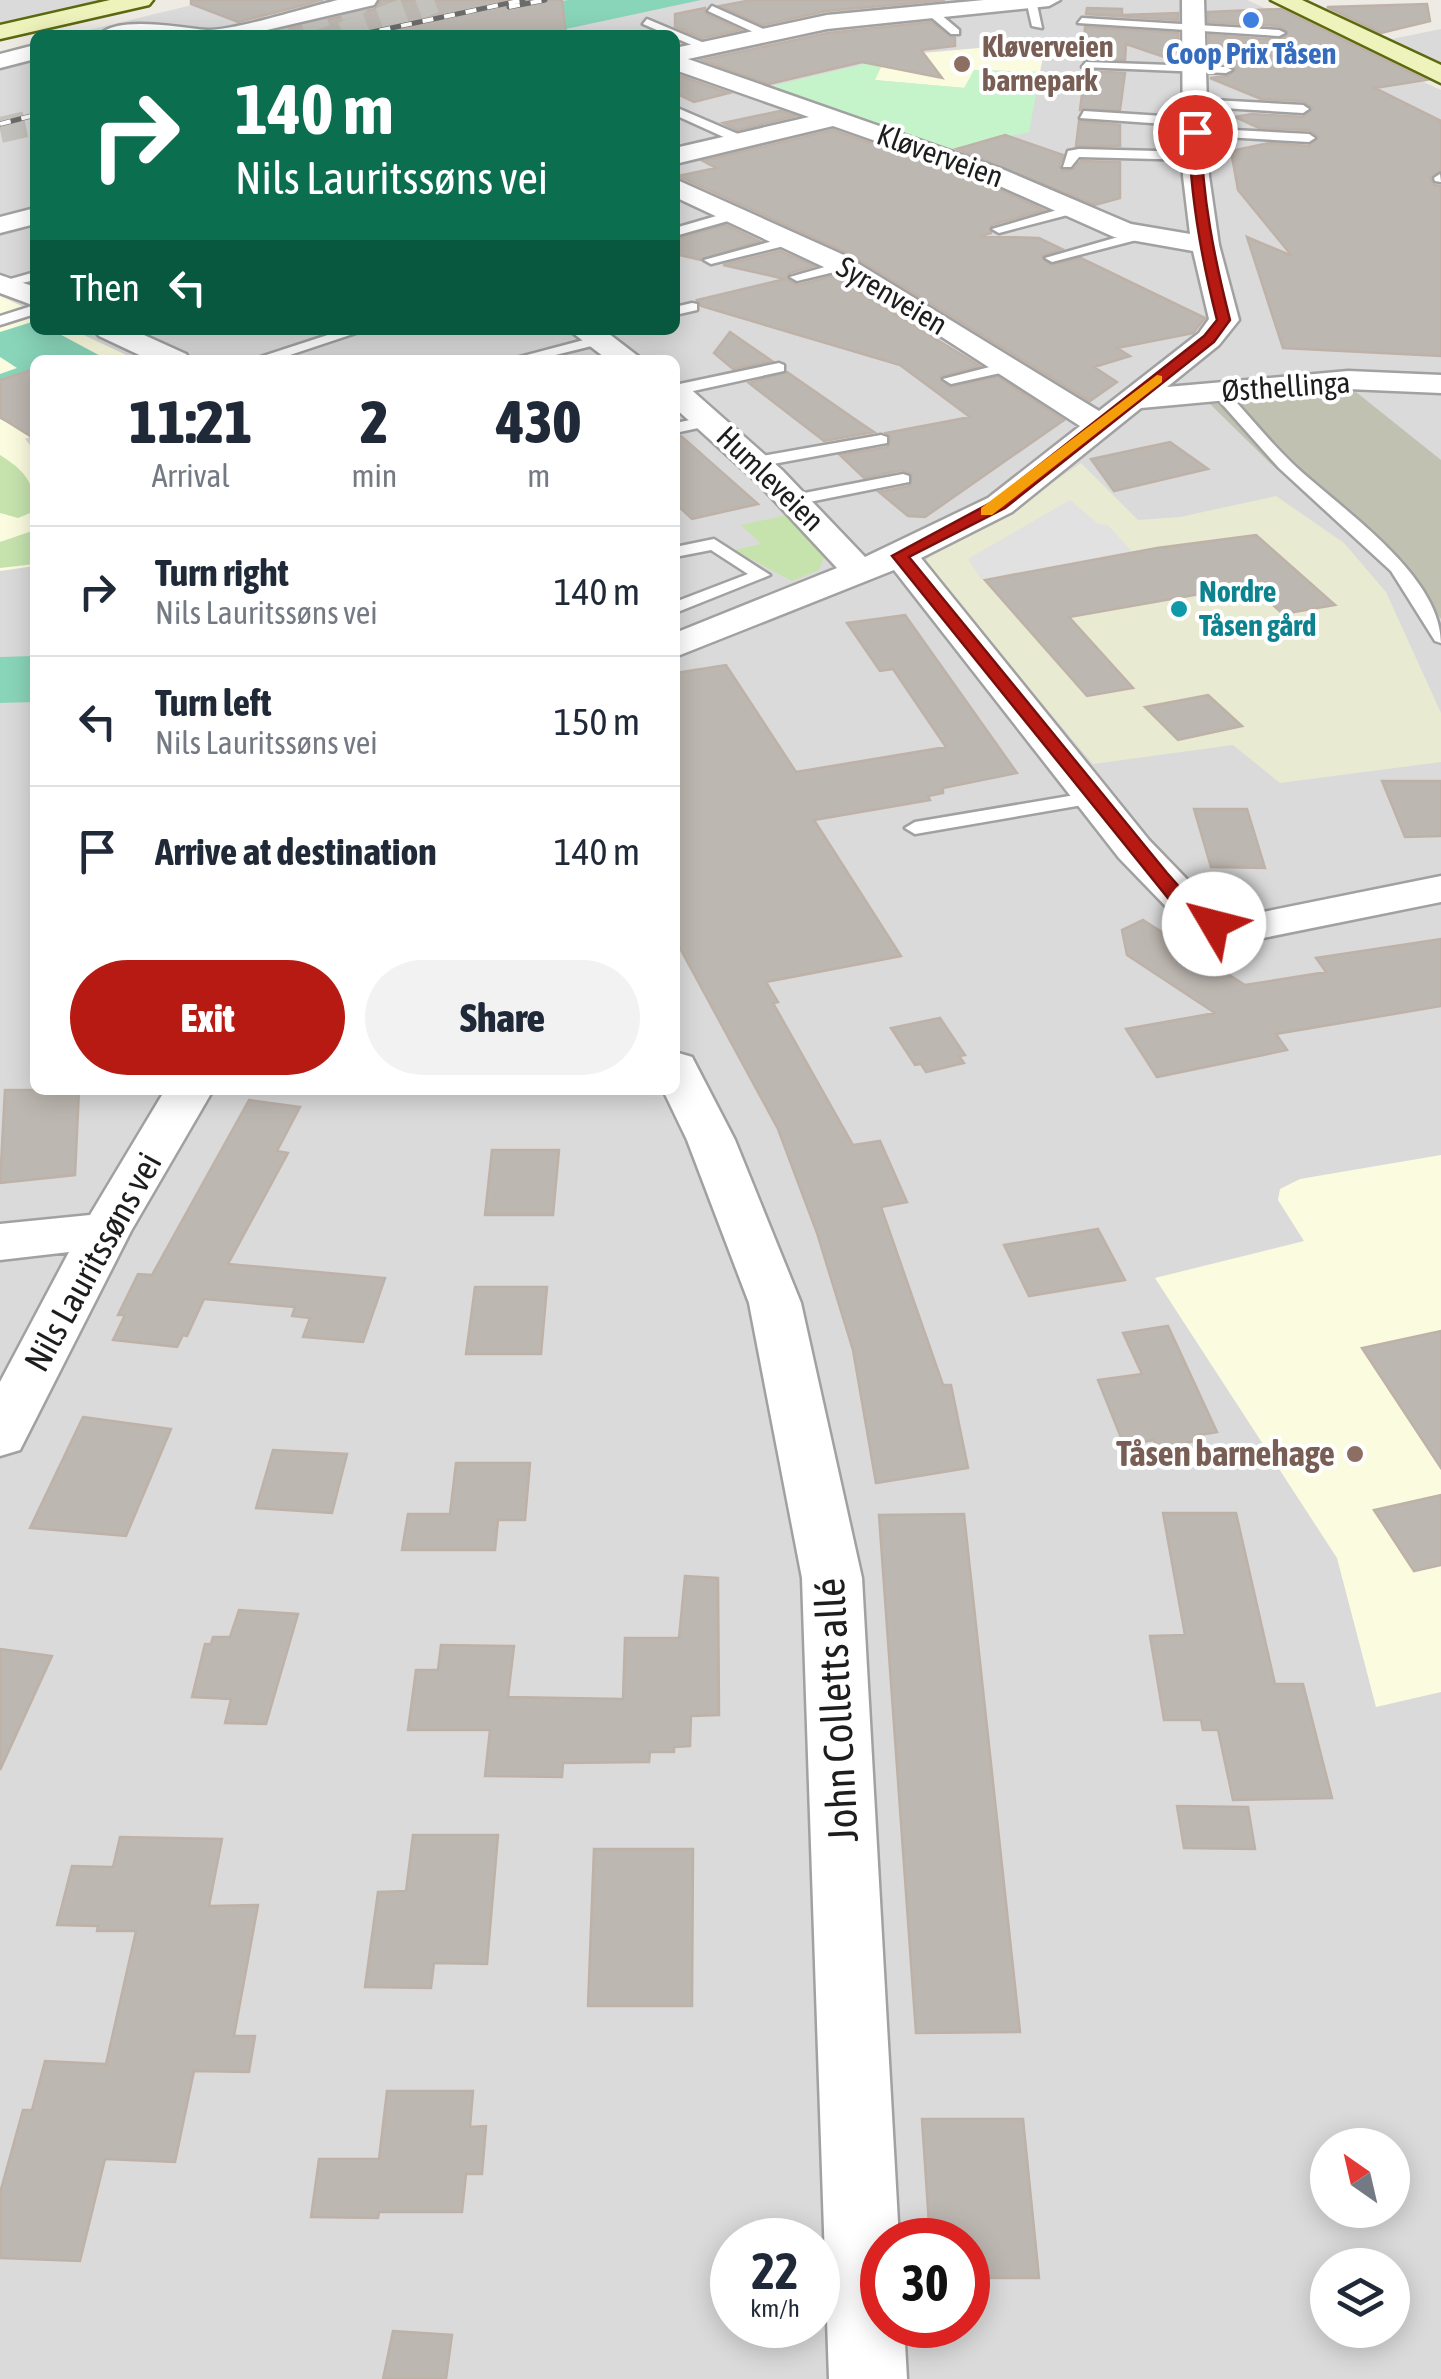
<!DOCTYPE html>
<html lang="en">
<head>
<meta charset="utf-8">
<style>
  body { margin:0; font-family:"Asap Condensed",sans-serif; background:#f2f2f3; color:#1f2937; height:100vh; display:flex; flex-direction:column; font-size:38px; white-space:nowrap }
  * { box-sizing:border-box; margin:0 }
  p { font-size:32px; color:#747a83 }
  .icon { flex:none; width:55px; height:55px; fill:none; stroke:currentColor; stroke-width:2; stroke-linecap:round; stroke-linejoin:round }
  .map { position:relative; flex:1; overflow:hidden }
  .sheet { position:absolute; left:30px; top:355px; width:650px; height:740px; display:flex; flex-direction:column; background:#fff; border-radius:15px; box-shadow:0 5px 25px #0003 }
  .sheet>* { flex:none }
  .hud { position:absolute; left:30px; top:30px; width:650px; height:305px; border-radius:15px; box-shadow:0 5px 25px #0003; background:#0b6e4f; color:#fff; overflow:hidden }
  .needle { width:65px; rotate:326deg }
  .fabs { position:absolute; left:1310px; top:2128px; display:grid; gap:20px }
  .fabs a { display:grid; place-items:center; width:100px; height:100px; border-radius:50%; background:#fff; box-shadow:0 5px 25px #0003; font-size:50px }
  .speed { position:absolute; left:710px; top:2218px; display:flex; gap:20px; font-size:50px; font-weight:700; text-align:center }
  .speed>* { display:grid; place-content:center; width:130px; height:130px; border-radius:50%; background:#fff; box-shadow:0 5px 25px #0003; line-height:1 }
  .speed small { font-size:25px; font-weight:400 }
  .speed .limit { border:15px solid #d22; background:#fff; color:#111 }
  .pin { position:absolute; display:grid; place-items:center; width:85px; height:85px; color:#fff; margin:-42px; border:5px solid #fff; border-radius:50%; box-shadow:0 2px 10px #0007 }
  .me { position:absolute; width:110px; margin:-55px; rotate:307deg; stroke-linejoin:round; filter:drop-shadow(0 0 8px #0008) }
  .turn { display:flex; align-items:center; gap:35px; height:210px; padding:0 40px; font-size:45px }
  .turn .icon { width:130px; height:130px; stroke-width:2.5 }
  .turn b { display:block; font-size:70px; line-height:85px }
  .then { display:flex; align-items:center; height:95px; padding:0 40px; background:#0003; gap:20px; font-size:38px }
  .eta { display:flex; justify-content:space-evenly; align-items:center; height:170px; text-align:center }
  .eta b { font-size:60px; font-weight:800; line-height:70px }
  .cta { display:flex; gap:20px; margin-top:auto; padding:20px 40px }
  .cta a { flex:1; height:115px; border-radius:60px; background:#b71913; color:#fff; font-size:40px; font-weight:800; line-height:115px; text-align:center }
  .cta a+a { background:#f2f2f3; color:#1f2937 }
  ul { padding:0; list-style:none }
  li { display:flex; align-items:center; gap:30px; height:130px; padding:0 40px; border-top:2px solid #e0e1e3 }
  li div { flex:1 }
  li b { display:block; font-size:38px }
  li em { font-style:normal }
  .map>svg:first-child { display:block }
</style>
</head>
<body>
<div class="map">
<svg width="1441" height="2379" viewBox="0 0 1441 2379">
  <rect width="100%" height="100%" fill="#edebe4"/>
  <!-- residential -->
  <path fill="#dbdada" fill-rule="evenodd" d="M0,0H115L0,26Z
    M213,0H1247L1441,90V2379H0V52L35,43V330H675V35H68ZM35,360H675V1090H35ZM1328,2145H1392V2210H1328ZM732,2240H818V2325H732ZM882,2240H968V2325H882ZM1328,2265H1392V2330H1328Z
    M1441,29V67L1394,45L1392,39Z"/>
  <!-- education -->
  <path fill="#fbfcdf" d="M1046,42L1040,72L974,70L965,88L874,80L885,59L900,55Z
    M0,296L35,312V330H73L137,360H35V435L25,439L35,451V566L0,571Z
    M1441,1155V1692L1376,1707L1337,1558L1155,1278L1304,1241L1278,1200L1280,1189L1300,1179Z"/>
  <!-- construction -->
  <path fill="#c0c1b0" d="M1356,392L1441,460V619L1408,573L1271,464L1210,404Z"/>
  <!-- farmland -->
  <path fill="#e8ead1" d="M1081,463L1138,520L1180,517L1276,496L1344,543L1386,592L1441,713V762L1280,783L1233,745L1093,764L924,563L932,554L999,519Z"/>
  <!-- grass -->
  <path fill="#c6e3ae" d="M0,455C24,470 35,482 35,511L18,518L0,513Z
    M791,514L817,542L824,558L819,570L792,581L734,550L761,544L741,525Z
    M35,530V564L0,568V542Z"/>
  <!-- park -->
  <path fill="#c5f4ca" d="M885,59L875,80L964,88L974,70L1040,72L1029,132L949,149L768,87Z"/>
  <!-- pitch -->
  <path fill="#89d5ba" d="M568,0H701L538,35H408Z
    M35,321V330H52L108,360H35V414L8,423L0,419V374L17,368L0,357V332Z
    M35,656V702L0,703V657Z"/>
  <!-- parking -->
  <path fill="#e1e1e1" d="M1070,500L1097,523L1109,526L1133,553L981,579L968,559Z"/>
  <!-- building -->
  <path fill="#bdb7b1" stroke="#beb2a8" stroke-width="2.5" d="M191,0H323L238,22L191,4Z
    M381,0H562L566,35L269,33L375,9Z
    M752,0H945L826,11L763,25L720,6Z
    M1427,4L1430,21L1381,33L1327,7Z
    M705,8L706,14L740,30L702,38L675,27V14Z
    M1087,8L1122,9V15L1178,13V20L1086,14Z
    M1281,9L1426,80L1375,88L1441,121V171L1430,177L1434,185L1441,186V356L1283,348L1247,237L1292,256L1238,190L1231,151L1269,143L1309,146L1319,137L1309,130L1259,128L1235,117L1251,114L1303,117L1313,108L1303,101L1261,99L1210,78L1228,76L1236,69L1226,63H1210L1209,35L1279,40L1288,32L1279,26L1208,22V12Z
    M931,22L955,38V46L921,50L942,78L862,62L769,84L702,60L828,33Z
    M1085,27L1178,33L1179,62L1126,44L1125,60H1083Z
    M1085,71L1125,73L1120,110H1080Z
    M675,74L729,93L694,102L675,93Z
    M780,111L796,116L737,130L723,123Z
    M1079,121L1120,125V146H1076Z
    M833,130L983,182L1044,210L991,225V233L980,236L1039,238L1062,249L1042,256L1050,265L1081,258L1205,318L1193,333L1117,348L1130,356L1094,367L1117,382L1090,401L848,253L678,176L716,168L703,161Z
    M1005,135L1063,155L1059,166L1063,171L1074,169L1081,161L1120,162V198L1095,205L957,149Z
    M726,225L759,241L701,260L675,254V239Z
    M780,251L814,266L789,273L788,280L798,285L833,276L980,366L940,377L949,387L998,377L1064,420L925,517L908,516L879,492L910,486L912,474L902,470L864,478L840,455L888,447L891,437L886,433L970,417L900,365L701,306L697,300L785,279L723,265Z
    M730,332L772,361L733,369L714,353Z
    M35,369V439L0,417V380Z
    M787,372L859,422L874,432L824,441L749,383Z
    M675,436H681L758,504L692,519L675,503Z
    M1170,442L1208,469L1114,491L1091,459Z
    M1256,535L1335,605L1283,614L1251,585L1069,617L1133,688L1087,696L985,580L1157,548Z
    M905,615L1017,773L943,788V793L928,796L930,800L814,820L901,956L766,982L778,1002L773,1003L853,1145L880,1141L907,1202L881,1207L943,1385H951L968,1468L876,1483L853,1350L817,1233L778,1129L675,939V673L726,665L796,772L946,747L893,669L880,671L847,623Z
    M1208,695L1242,726L1178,740L1145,707Z
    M1382,781H1441V836L1405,837Z
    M1194,809H1247L1265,868L1211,867Z
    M1143,920L1245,985L1326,972L1316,958L1441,939V1006L1276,1034L1287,1050L1157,1077L1126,1029L1215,1013L1127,955L1122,930Z
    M940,1018L965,1055L959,1056L964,1063L926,1072L921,1064L915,1065L891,1028Z
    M5,1090H79L75,1175L0,1183Z
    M249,1100L300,1107L277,1151L288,1153L228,1264L385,1278L363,1342L303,1337L310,1318L292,1316L295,1307L204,1299L187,1336L183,1335L177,1347L113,1340L125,1315H118L138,1274L152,1275Z
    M492,1150H559L553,1215H485Z
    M1098,1229L1125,1280L1029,1296L1004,1245Z
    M475,1287H547L541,1354H466Z
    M1168,1326L1217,1432L1194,1436L1196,1441L1157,1447L1154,1440L1124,1445L1098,1380L1142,1374L1123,1333Z
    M1441,1331V1468L1362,1348Z
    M83,1417L171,1429L126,1536L30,1528Z
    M273,1450L347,1454L332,1513L256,1508Z
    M456,1463H530L525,1520H498L495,1550H402L408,1514H450Z
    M1441,1495V1565L1414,1571L1374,1510Z
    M1163,1513H1236L1275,1684H1303L1332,1798L1233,1800L1218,1730H1203L1201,1720H1164L1150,1636L1185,1635Z
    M964,1514L1020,2032L916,2033L879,1515Z
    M685,1576L718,1578L719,1715L691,1716L690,1746L674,1747V1752H650L649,1762L563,1763L562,1777L485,1776L490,1730H408L416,1670H438L441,1645L514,1646L508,1697L623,1699L625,1638H679Z
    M239,1610L298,1614L266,1724L225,1723L231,1699L192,1697L205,1644H211L213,1637H230Z
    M0,1649L52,1656L0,1770Z
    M1177,1806L1248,1807L1255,1849L1184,1848Z
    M413,1835H498L487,1964L434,1963L431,1988L365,1987L378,1892L406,1891Z
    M120,1837L222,1839L209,1906L258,1905L234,2036H255L249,2072L194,2071L175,2162L105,2159L80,2261L0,2258V2193L23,2110H32L45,2061L106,2064L136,1931H97L98,1926L57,1925L72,1866L113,1867Z
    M594,1849H693L692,2006H588Z
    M387,2091H473L470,2127L486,2126L482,2174H466L462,2212H379L378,2218L311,2217L319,2159H379Z
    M922,2119H1023L1039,2278H968V2240H930Z
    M393,2331L452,2335L446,2379H383Z"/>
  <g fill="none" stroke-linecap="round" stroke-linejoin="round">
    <!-- highway-tunnel -->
    <path stroke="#c3c2bc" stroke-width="26" stroke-dasharray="26 14" stroke-linecap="butt" d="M263,35L362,0
      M343,35L434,0
      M0,130L35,122"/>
    <!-- lane casing -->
    <g stroke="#a1a1a1" stroke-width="5">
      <path id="lane" d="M1026,0H1036L1042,28L1032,26Z
        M712,6L770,32L772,34L762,36L708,11Z
        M925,8H933L959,30V34H951L925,12Z
        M1082,18L1279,30L1285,33L1279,36L1078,23Z
        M647,19L709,45L711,47L701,49L643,24Z
        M1086,62L1226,67L1232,70L1226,73L1082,67Z
        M1193,99L1303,105L1309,109L1303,113L1189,106Z
        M675,107L745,137L747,140L737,143L675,115Z
        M1084,111L1194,118L1200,122L1194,126L1080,118Z
        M1195,128L1309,134L1315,138L1309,142L1191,135Z
        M1079,149L1196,152L1202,156L1196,160L1079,157L1071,167H1063L1068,151Z
        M1440,174L1441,182L1435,181L1434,178Z
        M1074,205L1081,209L1079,212L999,233L992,229Z
        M737,210L744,214L742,217L675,236V228Z
        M1139,231L1146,235L1144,238L1052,262L1045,258Z
        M791,236L798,240L796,243L711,264L704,260Z
        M842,262L849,266L847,269L797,281L790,277Z
        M35,272V280L0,288V282Z
        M692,303L697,304V310L675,315V307Z
        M35,305V314L0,325V316Z
        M343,330L359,332L275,360H251Z
        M599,336L604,337V343L535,360H508Z
        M1009,362L1014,364V370L951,384L943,379Z
        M779,363L784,365V371L675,395V385Z
        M1214,389H1224C1247,413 1268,440 1292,463C1338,507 1441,574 1441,643L1435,641L1391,571L1279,468L1214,395Z
        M711,416L717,418V424L675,433V423Z
        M881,435L887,437V443L756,467L748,462L756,457Z
        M903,474L909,476V482L794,505L786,500L794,495Z
        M714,539L770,575L675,613V602L748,574L711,550L675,557V547Z
        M1093,792L1100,794V802L915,834L905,828L915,822Z"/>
    </g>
    <!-- street casing -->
    <g stroke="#a1a1a1" stroke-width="5">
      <path id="street" d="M338,0H377L374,5L245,35H99C119,15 180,28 207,30C233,31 308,7 338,0Z
        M984,0H1060L1049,6L827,29L688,59L1002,169L1131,224L1190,234L1183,176L1182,0H1204L1209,176L1219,245L1239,320L1219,345L1167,387L1348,371L1441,375V393L1348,389L1141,408L1012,512L921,558L1149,840L1209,902L1227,912H1263L1441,876V902L1263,938L1216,937L1179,920L1119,858L894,570L675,657V633L837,568L759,484L675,408V383L686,385L782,470L865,557L988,498L1080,426L903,312L826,268L675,197V179L846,256L1099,411L1199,333L1209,319L1193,251L1114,237L984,179L833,126L675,164V148L809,117L675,70V48L827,15Z
        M35,45V59L0,68V54Z
        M35,208V224L0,233V217Z
        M0,275L35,287V306L0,293Z
        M94,330H133L186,354L190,360H150L99,336Z
        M569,330H604L643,360H608Z
        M675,1052L692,1057L735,1140L801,1303L862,1578L899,2240H882V2325H904L907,2379H829L802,1578L749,1303L687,1140L663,1090H675Z
        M165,1090H213L131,1231L20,1450L0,1456V1382L69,1252L0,1260V1224L90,1215Z"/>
    </g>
    <!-- secondary casing -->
    <g stroke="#5c690f" stroke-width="5">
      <path id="secondary" d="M110,0H153L149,5L0,39V25Z
        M1271,0H1302L1441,65V83Z"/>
    </g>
    <!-- lane -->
    <use href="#lane" fill="#fff" fill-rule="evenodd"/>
    <!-- street -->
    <use href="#street" fill="#fff" fill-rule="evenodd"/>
    <!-- secondary -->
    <use href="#secondary" fill="#eef3bc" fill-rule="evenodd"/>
    <!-- rail casing -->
    <g stroke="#6b6b6b" stroke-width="5">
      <path id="rail" d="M509,7L545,0
        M358,35L523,0
        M0,124L35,115"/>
    </g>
    <!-- rail -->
    <use href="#rail" stroke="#fff" stroke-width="4" stroke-dasharray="11" stroke-linecap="butt"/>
  </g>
  <!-- route -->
  <path fill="#b71913" stroke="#77100c" stroke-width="2.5" d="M1195,129L1201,132C1202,197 1214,257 1230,320L1214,342L1005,508L909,557L1167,873L1190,899L1222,920V928L1214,930L1176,908L892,556L994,501L1204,336L1217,320C1201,257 1190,197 1189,132Z"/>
  <!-- slow -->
  <path fill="#f59e0b" d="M1157,375L1162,376V382L992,515H981V508Z"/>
  <!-- markers -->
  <circle fill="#3f7fe0" stroke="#fff" stroke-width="4" cx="1251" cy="20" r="10"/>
  <g fill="#8d6e63" stroke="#fff" stroke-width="4">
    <circle cx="962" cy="64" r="10"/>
    <circle cx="1355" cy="1454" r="10"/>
  </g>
  <circle fill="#0f9aa8" stroke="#fff" stroke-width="4" cx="1179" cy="609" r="10"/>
  <g text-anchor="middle" stroke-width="8" stroke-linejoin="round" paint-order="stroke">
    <!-- far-education labels -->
    <g font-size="30" font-weight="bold" fill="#785e54" stroke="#fff" text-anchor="start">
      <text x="982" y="57">Kløverveien<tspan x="982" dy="34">barnepark</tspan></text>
    </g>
    <!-- far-shop labels -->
    <g font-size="30" font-weight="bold" fill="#366cbe" stroke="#fff">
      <text x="1251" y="64">Coop Prix Tåsen</text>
    </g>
    <!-- far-street labels -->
    <g font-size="30" fill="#1d1d1d" stroke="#fff">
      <text transform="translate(940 156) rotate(20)" y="10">Kløverveien</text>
      <text transform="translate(892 296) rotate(31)" y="10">Syrenveien</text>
      <text transform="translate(1286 387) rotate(-4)" y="10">Østhellinga</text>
      <text transform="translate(770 479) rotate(44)" y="10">Humleveien</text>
    </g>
    <!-- far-culture labels -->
    <g font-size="30" font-weight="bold" fill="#0d838f" stroke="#fff" text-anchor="start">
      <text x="1199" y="602">Nordre<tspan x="1199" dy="34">Tåsen gård</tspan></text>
    </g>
    <!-- street labels -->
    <g font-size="35" fill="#1d1d1d" stroke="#fff">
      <text transform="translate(93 1262) rotate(-61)" y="12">Nils Lauritssøns vei</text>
    </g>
    <!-- education labels -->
    <g font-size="35" font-weight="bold" fill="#785e54" stroke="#fff" text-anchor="end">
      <text x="1335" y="1466">Tåsen barnehage</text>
    </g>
    <!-- near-street labels -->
    <g font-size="42" fill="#1d1d1d" stroke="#fff">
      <text transform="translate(836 1710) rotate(-93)" y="15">John Colletts allé</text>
    </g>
  </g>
</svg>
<div class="fabs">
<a><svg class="needle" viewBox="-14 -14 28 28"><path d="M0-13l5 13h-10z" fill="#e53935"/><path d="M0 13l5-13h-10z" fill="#747a83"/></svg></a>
<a><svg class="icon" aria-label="layers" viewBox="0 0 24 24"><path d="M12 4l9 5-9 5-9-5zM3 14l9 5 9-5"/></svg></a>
</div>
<div class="speed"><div>22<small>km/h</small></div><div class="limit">30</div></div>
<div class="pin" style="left:1195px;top:132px;background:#d93025"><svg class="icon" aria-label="arrive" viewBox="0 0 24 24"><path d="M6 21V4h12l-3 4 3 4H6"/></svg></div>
<svg class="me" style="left:1214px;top:924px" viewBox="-20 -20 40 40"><circle r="19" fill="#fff"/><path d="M0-13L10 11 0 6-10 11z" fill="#b71913"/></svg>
<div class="hud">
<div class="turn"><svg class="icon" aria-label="right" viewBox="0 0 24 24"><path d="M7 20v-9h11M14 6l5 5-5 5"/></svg><div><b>140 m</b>Nils Lauritssøns vei</div></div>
<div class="then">Then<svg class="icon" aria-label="left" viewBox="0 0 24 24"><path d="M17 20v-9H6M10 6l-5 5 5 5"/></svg></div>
</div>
<section class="sheet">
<div class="eta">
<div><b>11:21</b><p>Arrival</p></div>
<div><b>2</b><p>min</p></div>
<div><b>430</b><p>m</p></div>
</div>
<ul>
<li><svg class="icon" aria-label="right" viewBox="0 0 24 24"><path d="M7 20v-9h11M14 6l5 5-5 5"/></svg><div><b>Turn right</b><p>Nils Lauritssøns vei</p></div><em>140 m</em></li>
<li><svg class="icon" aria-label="left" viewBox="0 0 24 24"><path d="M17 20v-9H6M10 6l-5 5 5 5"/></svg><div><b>Turn left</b><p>Nils Lauritssøns vei</p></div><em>150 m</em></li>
<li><svg class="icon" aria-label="arrive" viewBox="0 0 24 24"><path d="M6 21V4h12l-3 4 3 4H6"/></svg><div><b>Arrive at destination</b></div><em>140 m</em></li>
</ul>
<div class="cta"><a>Exit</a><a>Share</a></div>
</section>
</div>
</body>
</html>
